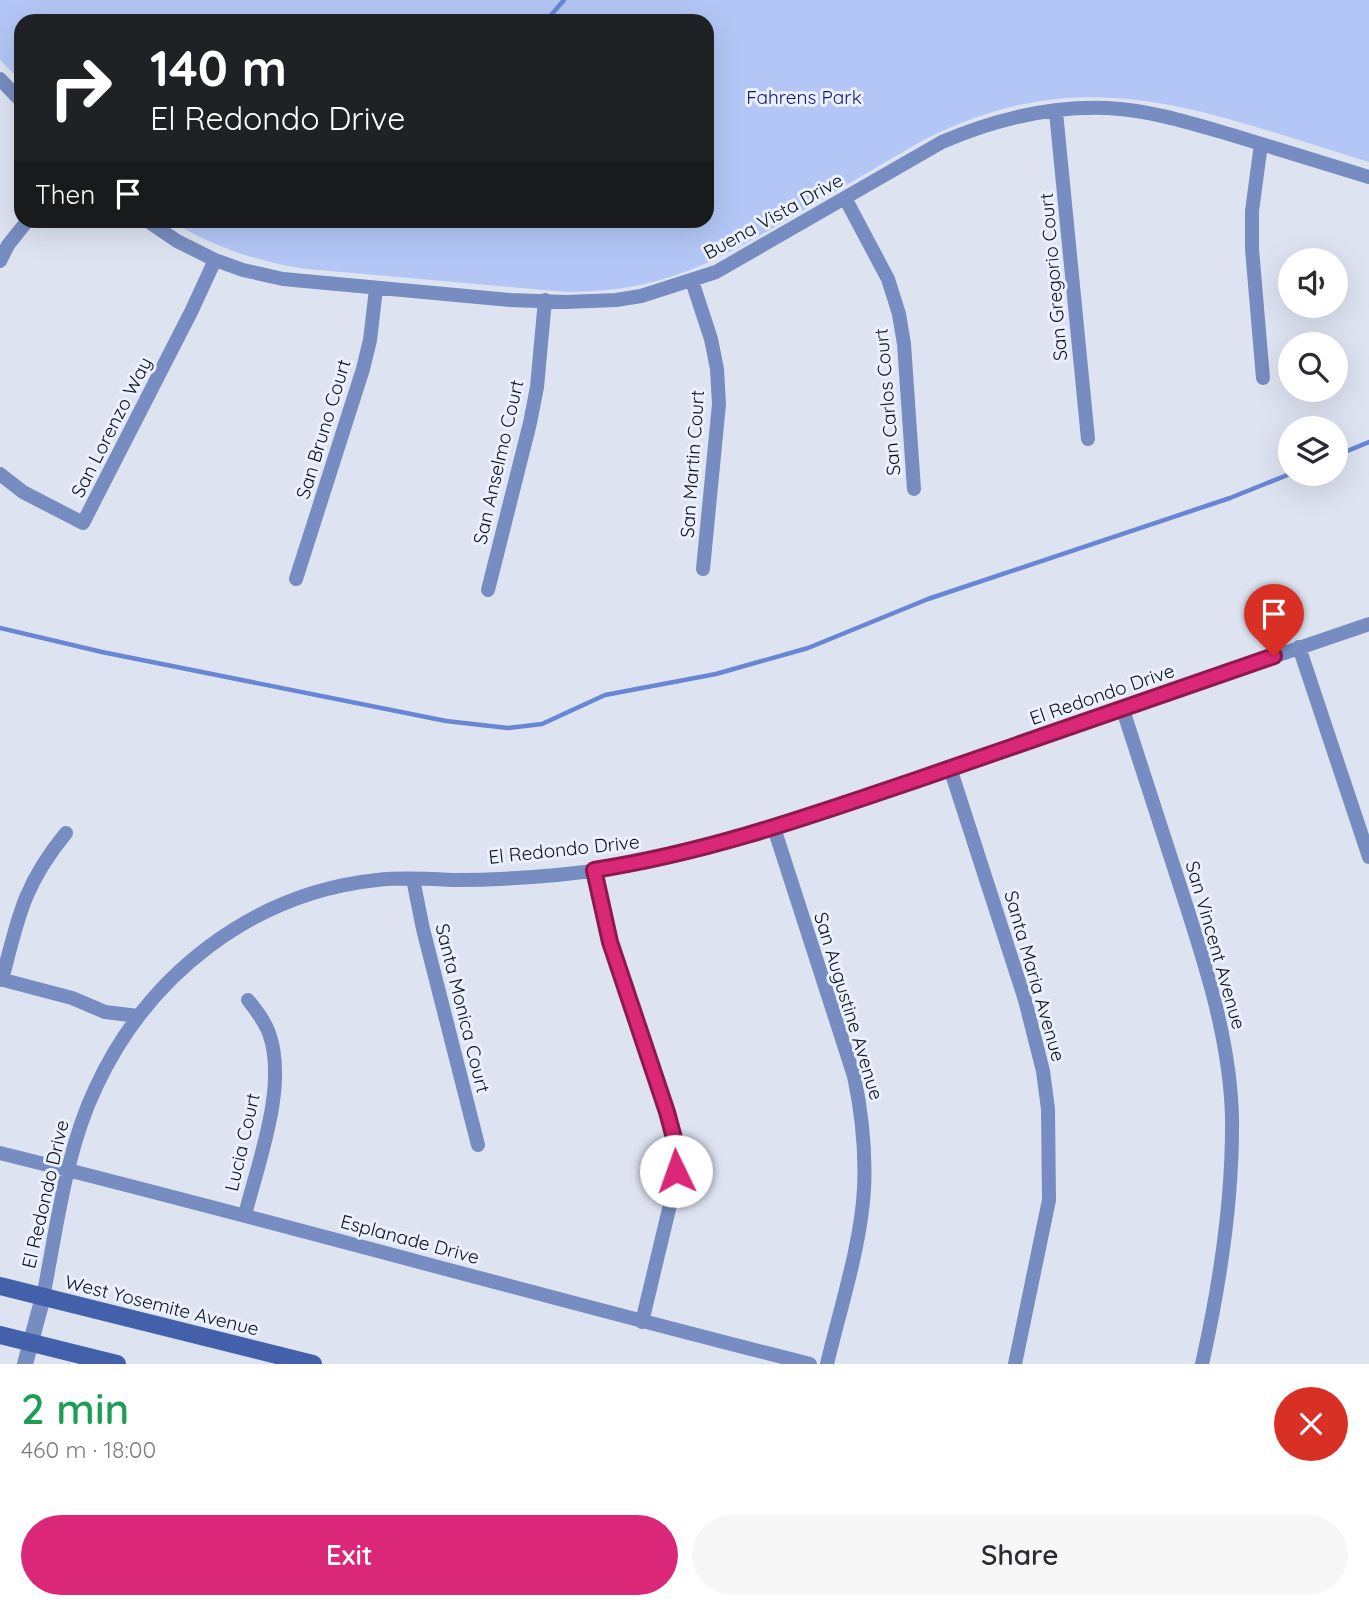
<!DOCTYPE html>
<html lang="en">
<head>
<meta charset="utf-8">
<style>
  body { margin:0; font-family:Quicksand,sans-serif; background:#f7f7f7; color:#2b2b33; height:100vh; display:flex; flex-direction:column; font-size:26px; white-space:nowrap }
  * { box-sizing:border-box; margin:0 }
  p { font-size:23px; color:#7c7c81 }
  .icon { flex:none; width:38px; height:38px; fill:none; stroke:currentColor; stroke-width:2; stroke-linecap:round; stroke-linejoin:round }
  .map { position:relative; height:1364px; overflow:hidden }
  .side { display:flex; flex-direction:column; background:#fff; flex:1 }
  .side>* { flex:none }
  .banner { position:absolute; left:14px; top:14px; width:700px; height:214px; border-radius:21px; box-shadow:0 7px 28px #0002; background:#202124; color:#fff; overflow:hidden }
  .controls { position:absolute; left:1278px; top:248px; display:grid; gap:14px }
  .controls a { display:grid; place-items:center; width:70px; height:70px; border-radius:50%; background:#fff; box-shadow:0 7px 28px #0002; font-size:35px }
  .pin { position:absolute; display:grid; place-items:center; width:60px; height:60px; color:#fff; margin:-72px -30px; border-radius:50% 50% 50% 0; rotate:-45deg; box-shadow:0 0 7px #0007 }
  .pin .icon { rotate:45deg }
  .me { position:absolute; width:77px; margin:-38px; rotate:357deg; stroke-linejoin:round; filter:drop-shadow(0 0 5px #0008) }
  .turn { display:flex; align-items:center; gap:24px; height:147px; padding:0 21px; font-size:32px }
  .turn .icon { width:91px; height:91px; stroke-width:2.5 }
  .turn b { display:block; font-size:49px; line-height:60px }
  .then { display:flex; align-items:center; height:66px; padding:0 21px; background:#0003; gap:14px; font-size:26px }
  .round { display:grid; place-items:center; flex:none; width:74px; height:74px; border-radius:37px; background:#f7f7f7 }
  .headline { display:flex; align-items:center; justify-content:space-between; height:119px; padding:0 21px }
  h1 { font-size:42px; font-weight:600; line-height:52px; color:#1e9e55 }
  .cta { display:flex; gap:14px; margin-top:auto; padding:14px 21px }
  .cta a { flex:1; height:80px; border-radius:42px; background:#db2777; color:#fff; font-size:28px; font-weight:600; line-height:80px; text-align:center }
  .cta a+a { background:#f7f7f7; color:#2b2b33 }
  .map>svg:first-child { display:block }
</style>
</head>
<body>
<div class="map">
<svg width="1369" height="1364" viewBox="0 0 1369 1364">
  <rect width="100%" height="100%" fill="#dde3f1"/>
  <!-- green -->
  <path fill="#b3c6f5" d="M0,0H1369V162C1206,113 1085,55 920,142C880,165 840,189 800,212C719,260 665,292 566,292L308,269C259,263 212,246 171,221L707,220V21H21V81L0,60Z"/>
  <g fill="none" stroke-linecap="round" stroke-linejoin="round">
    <!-- stream -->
    <path stroke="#6886d4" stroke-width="4.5" d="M546,21L564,0
      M1335,456L1369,442
      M0,628L102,652L446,721L508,728L542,724L605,695L716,674L808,648L928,599L1230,498L1290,474"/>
    <!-- minor -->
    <path stroke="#778cc0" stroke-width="14" d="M0,79L21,101
      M1056,112L1088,439
      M1261,144L1252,211V249L1263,378
      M845,198L888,279L899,314L904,344L914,489
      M146,220L177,241L215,260L243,270L283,279L510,300L566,302L616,300L641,296L716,272L942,142C993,120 1051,106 1107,108C1150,110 1191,123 1232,135C1278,149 1323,163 1369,177
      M0,261L8,245L28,220
      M692,281L711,339L717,369L719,404L703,569
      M0,474L23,492L83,523L191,312L215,260
      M296,579L363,369L370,340L376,289
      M488,590L530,423L537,387L545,300
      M1299,647L1369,857
      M1123,710C1142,768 1161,827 1180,886C1204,960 1230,1038 1232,1117C1233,1200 1220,1284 1202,1364
      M950,768L1025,1000L1043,1071L1048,1109L1049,1200L1015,1364
      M774,828L854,1076C862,1114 866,1150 864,1189C861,1245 840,1309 827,1364
      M594,870L610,941L667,1112C674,1138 677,1161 674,1188L642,1322
      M413,879L423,929L478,1145
      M0,979L72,998L105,1012L138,1016
      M2,980C18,917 24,884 66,833
      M0,1153C271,1220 539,1296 810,1364
      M245,1215C258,1162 288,1086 269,1033C264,1020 256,1010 248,1000
      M43,1297C57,1228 65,1152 96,1087C148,975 252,893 377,880C403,877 430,879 456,880C490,880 524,878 557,875C631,868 704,851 774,828L1369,624"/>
    <!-- tertiary -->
    <path stroke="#778cc0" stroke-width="16" d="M25,1364L43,1297"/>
    <!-- secondary -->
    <path stroke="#4460ab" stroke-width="18" d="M0,1286L313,1364
      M0,1335L117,1364"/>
  </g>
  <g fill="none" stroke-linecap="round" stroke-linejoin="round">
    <!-- route casing -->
    <g stroke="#8e194d" stroke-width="18">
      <path id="route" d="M676,1171L674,1138L667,1112L610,942L594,870C709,852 810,816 919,779C1038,738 1156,697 1274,656"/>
    </g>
    <!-- route -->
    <use href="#route" stroke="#db2777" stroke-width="12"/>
  </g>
  <g text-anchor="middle" stroke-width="6" stroke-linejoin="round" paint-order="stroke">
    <!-- park labels -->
    <g font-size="19" fill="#0a1772" stroke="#eaf0fe">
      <text x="804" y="104">Fahrens Park</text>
    </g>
    <!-- street labels -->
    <g font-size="19" fill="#0d0f14" stroke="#eaf0fe">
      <text transform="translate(773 216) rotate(-29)" y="7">Buena Vista Drive</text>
      <text transform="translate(1053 277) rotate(-95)" y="7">San Gregorio Court</text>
      <text transform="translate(887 402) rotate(-95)" y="7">San Carlos Court</text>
      <text transform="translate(111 427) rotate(-63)" y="7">San Lorenzo Way</text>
      <text transform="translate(323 429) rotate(-73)" y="7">San Bruno Court</text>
      <text transform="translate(498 462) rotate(-77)" y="7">San Anselmo Court</text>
      <text transform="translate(692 464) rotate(-86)" y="7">San Martin Court</text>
      <text transform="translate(1102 694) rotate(-19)" y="7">El Redondo Drive</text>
      <text transform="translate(564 849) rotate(-6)" y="7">El Redondo Drive</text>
      <text transform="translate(1216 945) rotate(74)" y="7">San Vincent Avenue</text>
      <text transform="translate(1035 976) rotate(74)" y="7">Santa Maria Avenue</text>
      <text transform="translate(849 1006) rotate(73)" y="7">San Augustine Avenue</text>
      <text transform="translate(463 1008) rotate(76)" y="7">Santa Monica Court</text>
      <text transform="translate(242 1142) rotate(-77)" y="7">Lucia Court</text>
      <text transform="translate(45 1194) rotate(-77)" y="7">El Redondo Drive</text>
      <text transform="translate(410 1239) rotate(15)" y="7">Esplanade Drive</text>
      <text transform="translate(162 1305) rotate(14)" y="7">West Yosemite Avenue</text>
    </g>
  </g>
</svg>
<div class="controls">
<a><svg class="icon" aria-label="sound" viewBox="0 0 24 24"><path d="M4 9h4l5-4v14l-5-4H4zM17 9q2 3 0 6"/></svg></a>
<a><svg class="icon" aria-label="search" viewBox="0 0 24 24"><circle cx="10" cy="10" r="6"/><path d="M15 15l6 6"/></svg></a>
<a><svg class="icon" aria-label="layers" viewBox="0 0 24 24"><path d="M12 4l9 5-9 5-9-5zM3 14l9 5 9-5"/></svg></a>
</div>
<div class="pin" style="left:1274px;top:656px;background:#d93025"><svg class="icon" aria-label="arrive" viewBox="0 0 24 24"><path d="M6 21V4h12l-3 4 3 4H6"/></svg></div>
<svg class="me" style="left:676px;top:1171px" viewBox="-20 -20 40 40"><circle r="19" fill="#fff"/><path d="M0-13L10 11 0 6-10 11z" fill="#db2777"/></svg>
<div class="banner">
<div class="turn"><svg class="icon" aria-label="right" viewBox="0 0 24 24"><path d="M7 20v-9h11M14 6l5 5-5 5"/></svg><div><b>140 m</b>El Redondo Drive</div></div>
<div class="then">Then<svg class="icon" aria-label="arrive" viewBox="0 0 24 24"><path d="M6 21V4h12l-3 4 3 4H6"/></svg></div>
</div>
</div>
<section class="side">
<div class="headline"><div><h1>2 min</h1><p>460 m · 18:00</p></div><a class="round" style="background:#d93025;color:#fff"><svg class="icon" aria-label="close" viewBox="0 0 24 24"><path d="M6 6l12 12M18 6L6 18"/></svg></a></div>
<div class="cta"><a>Exit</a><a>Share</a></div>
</section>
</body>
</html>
